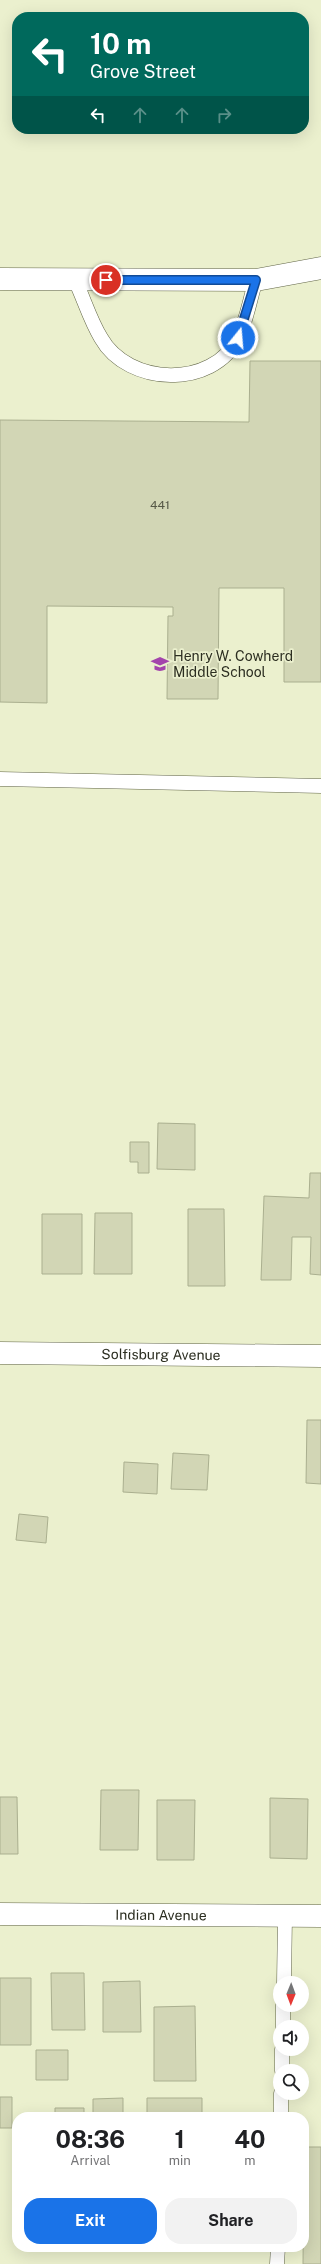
<!DOCTYPE html>
<html lang="en">
<head>
<meta charset="utf-8">
<style>
  body { margin:0; font-family:"Public Sans",sans-serif; background:#f2f2f2; color:#202124; height:100vh; display:flex; flex-direction:column; font-size:15px; white-space:nowrap }
  * { box-sizing:border-box; margin:0 }
  p { font-size:13px; color:#757577 }
  .icon { flex:none; width:22px; height:22px; fill:none; stroke:currentColor; stroke-width:2; stroke-linecap:round; stroke-linejoin:round }
  .map { position:relative; flex:1; overflow:hidden }
  .details { position:absolute; left:12px; top:2112px; width:297px; height:140px; display:flex; flex-direction:column; background:#fff; border-radius:16px; box-shadow:0 4px 16px #0002 }
  .details>* { flex:none }
  .top-card { position:absolute; left:12px; top:12px; width:297px; height:122px; border-radius:16px; box-shadow:0 4px 16px #0002; background:#00695c; color:#fff; overflow:hidden }
  .needle { width:26px; rotate:181deg }
  .fabs { position:absolute; left:273px; top:1976px; display:grid; gap:8px }
  .fabs a { display:grid; place-items:center; width:36px; height:36px; border-radius:50%; background:#fff; box-shadow:0 4px 16px #0002; font-size:20px }
  .pin { position:absolute; display:grid; place-items:center; width:34px; height:34px; color:#fff; margin:-17px; border:2px solid #fff; border-radius:50%; box-shadow:0 1px 4px #0007 }
  .me { position:absolute; width:44px; margin:-22px; rotate:17deg; stroke-linejoin:round; filter:drop-shadow(0 0 3px #0008) }
  .turn { display:flex; align-items:center; gap:14px; height:84px; padding:0 12px; font-size:18px }
  .turn .icon { width:52px; height:52px; stroke-width:2.5 }
  .turn b { display:block; font-size:28px; line-height:34px }
  .lanes { display:flex; align-items:center; height:38px; padding:0 12px; background:#0003; justify-content:center; gap:20px; direction:ltr }
  .lanes .off { opacity:.35 }
  .eta { display:flex; justify-content:space-evenly; align-items:center; height:68px; text-align:center }
  .eta b { font-size:24px; font-weight:700; line-height:28px }
  .action { display:flex; gap:8px; margin-top:auto; padding:8px 12px }
  .action a { flex:1; height:46px; border-radius:16px; background:#1a73e8; color:#fff; font-size:16px; font-weight:700; line-height:46px; text-align:center }
  .action a+a { background:#f2f2f2; color:#202124 }
  .map>svg:first-child { display:block }
</style>
</head>
<body>
<div class="map">
<svg width="321" height="2264" viewBox="0 0 321 2264">
  <rect width="100%" height="100%" fill="#ebf0ce"/>
  <!-- building -->
  <path fill="#d2d6b5" stroke="#aaaf8f" d="M250,361H321V682H284V588H219L218,699H167L168,616H173V607L47,606V703L0,702V420L249,422Z
    M158,1123L195,1124V1170L157,1169Z
    M130,1142H149V1173H138V1162H130Z
    M310,1173H321V1275L310,1274L311,1237H292L291,1280H261L264,1196L309,1198Z
    M188,1209H224L225,1286H188Z
    M95,1213H132V1274H94Z
    M42,1214H82V1274H42Z
    M307,1420H321V1484L306,1483Z
    M173,1453L209,1455L207,1490L171,1489Z
    M124,1462L158,1464L157,1494L123,1492Z
    M19,1514L48,1517L46,1543L16,1540Z
    M101,1790H139L138,1850H100Z
    M0,1797H17L18,1854H0Z
    M270,1798L308,1799L307,1859L270,1858Z
    M157,1800H195L194,1860H157Z
    M51,1973H84L85,2030H52Z
    M0,1978H31V2045H0Z
    M140,1981L141,2032H103V1982Z
    M195,2006L196,2081H154V2007Z
    M36,2050H68V2080H36Z
    M0,2097H12V2128H0Z
    M123,2098V2117H93V2099Z
    M147,2098H202V2117H147Z
    M55,2108H84V2117H55Z
    M304,2147H321V2264H303Z"/>
  <g fill="none" stroke-linecap="round" stroke-linejoin="round">
    <!-- lane casing -->
    <g stroke="#616547" stroke-width="15">
      <path id="lane" d="M75,280C84,299 90,320 101,338C128,386 213,389 238,338C247,320 250,298 256,280
        M0,779L321,786
        M284,1983L285,1916
        M283,2027V2005
        M282,2071V2049
        M281,2117V2093
        M277,2264L278,2247"/>
    </g>
    <!-- street casing -->
    <g stroke="#616547" stroke-width="23">
      <g id="street">
        <path d="M0,279L256,280L321,268"/>
        <path id="s1" d="M0,1353L321,1356"/>
        <path id="s2" d="M0,1914L321,1916"/>
      </g>
    </g>
    <!-- lane -->
    <use href="#lane" stroke="#fff" stroke-width="14"/>
    <!-- street -->
    <use href="#street" stroke="#fff" stroke-width="22"/>
  </g>
  <g fill="none" stroke-linecap="round" stroke-linejoin="round">
    <!-- route casing -->
    <g stroke="#114b97" stroke-width="10">
      <path id="route" d="M106,280H256L238,338"/>
    </g>
    <!-- route -->
    <use href="#route" stroke="#1a73e8" stroke-width="7"/>
  </g>
  <!-- icons -->
  <defs>
    <g id="school-bare" transform="scale(1.38)"><path d="M0-5L7-2L0 1L-7-2ZM-4 1L0 2.5L4 1V4Q0 6-4 4Z" fill="#a344ac" stroke="#ebf0ce" stroke-width="2.5" paint-order="stroke"/></g>
  </defs>
  <g fill-rule="evenodd">
    <use href="#school-bare" x="160" y="664"/>
  </g>
  <g text-anchor="middle" stroke-width="3.5" stroke-linejoin="round" paint-order="stroke">
    <!-- number labels -->
    <g font-size="12" fill="#565846">
      <text x="160" y="509">441</text>
    </g>
    <!-- poi labels -->
    <g font-size="14" fill="#2c2e21" stroke="#ebf0ce" text-anchor="start">
      <text x="173" y="661">Henry W. Cowherd<tspan x="173" dy="16">Middle School</tspan></text>
    </g>
    <!-- street labels -->
    <g font-size="14" fill="#2c2e21" stroke="#ebf0ce">
      <text dy="5" stroke="none"><textPath href="#s1" startOffset="161">Solfisburg Avenue</textPath></text>
      <text dy="5" stroke="none"><textPath href="#s2" startOffset="161">Indian Avenue</textPath></text>
    </g>
  </g>
</svg>
<div class="fabs">
<a><svg class="needle" viewBox="-14 -14 28 28"><path d="M0-13l5 13h-10z" fill="#e53935"/><path d="M0 13l5-13h-10z" fill="#757577"/></svg></a>
<a><svg class="icon" aria-label="sound" viewBox="0 0 24 24"><path d="M4 9h4l5-4v14l-5-4H4zM17 9q2 3 0 6"/></svg></a>
<a><svg class="icon" aria-label="search" viewBox="0 0 24 24"><circle cx="10" cy="10" r="6"/><path d="M15 15l6 6"/></svg></a>
</div>
<div class="pin" style="left:106px;top:280px;background:#d93025"><svg class="icon" aria-label="arrive" viewBox="0 0 24 24"><path d="M6 21V4h12l-3 4 3 4H6"/></svg></div>
<svg class="me" style="left:238px;top:338px" viewBox="-20 -20 40 40"><circle r="17" fill="#1a73e8" stroke="#fff" stroke-width="3"/><path d="M0-11L8 9 0 5-8 9z" fill="#fff"/></svg>
<div class="top-card">
<div class="turn"><svg class="icon" aria-label="left" viewBox="0 0 24 24"><path d="M17 20v-9H6M10 6l-5 5 5 5"/></svg><div><b>10 m</b>Grove Street</div></div>
<div class="lanes"><svg class="icon" aria-label="left" viewBox="0 0 24 24"><path d="M17 20v-9H6M10 6l-5 5 5 5"/></svg><svg class="icon off" aria-label="ahead" viewBox="0 0 24 24"><path d="M12 20V5M6 11l6-6 6 6"/></svg><svg class="icon off" aria-label="ahead" viewBox="0 0 24 24"><path d="M12 20V5M6 11l6-6 6 6"/></svg><svg class="icon off" aria-label="right" viewBox="0 0 24 24"><path d="M7 20v-9h11M14 6l5 5-5 5"/></svg></div>
</div>
<section class="details">
<div class="eta">
<div><b>08:36</b><p>Arrival</p></div>
<div><b>1</b><p>min</p></div>
<div><b>40</b><p>m</p></div>
</div>
<div class="action"><a>Exit</a><a>Share</a></div>
</section>
</div>
</body>
</html>
